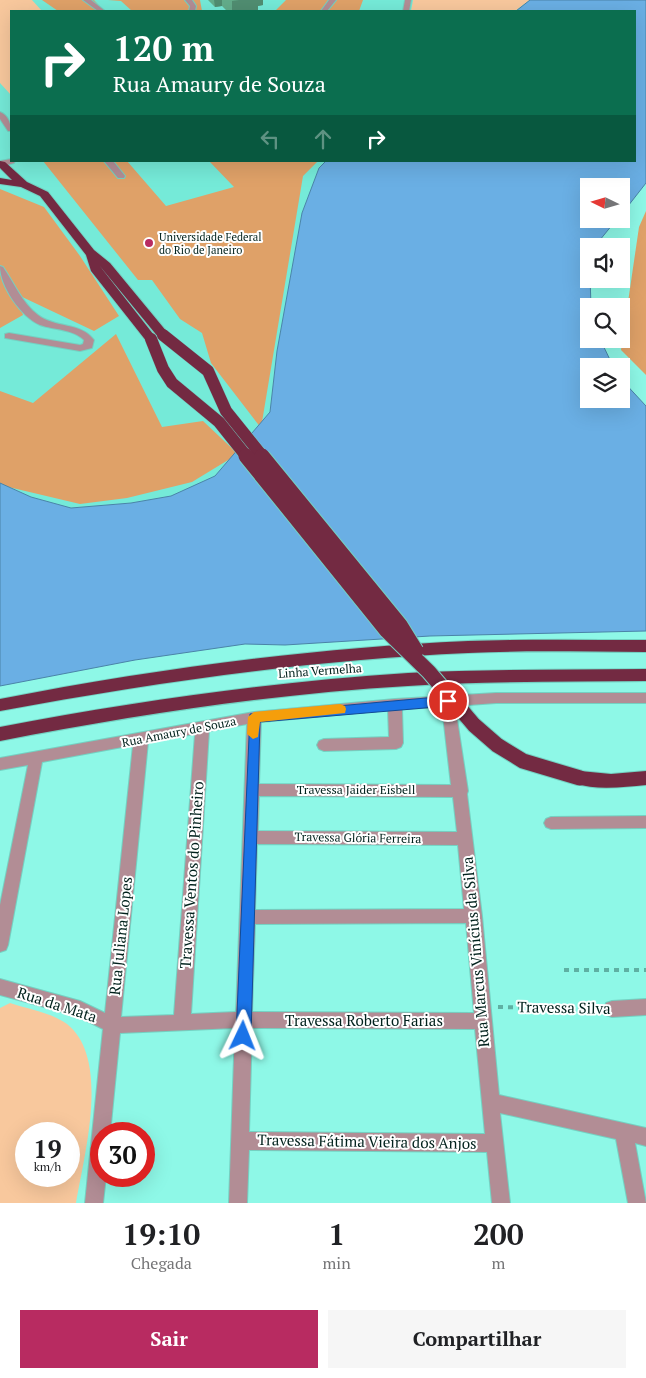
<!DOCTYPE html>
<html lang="pt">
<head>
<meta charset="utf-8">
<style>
  body { margin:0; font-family:"PT Serif",serif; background:#f6f6f6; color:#202124; height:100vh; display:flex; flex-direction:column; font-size:19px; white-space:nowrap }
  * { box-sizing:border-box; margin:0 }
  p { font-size:16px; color:#757577 }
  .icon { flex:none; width:28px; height:28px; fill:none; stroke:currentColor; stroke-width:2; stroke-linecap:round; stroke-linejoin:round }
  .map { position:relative; height:1203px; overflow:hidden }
  .drawer { display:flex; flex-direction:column; background:#fff; flex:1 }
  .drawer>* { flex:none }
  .banner { position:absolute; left:10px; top:10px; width:626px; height:152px; border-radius:0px; box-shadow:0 5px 20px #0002; background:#0b6e4f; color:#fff; overflow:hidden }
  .needle { width:32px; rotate:275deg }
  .controls { position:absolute; left:580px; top:178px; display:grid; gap:10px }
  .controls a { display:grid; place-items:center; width:50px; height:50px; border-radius:0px; background:#fff; box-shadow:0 5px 20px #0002; font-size:25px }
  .speed { position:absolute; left:15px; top:1122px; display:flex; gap:10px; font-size:25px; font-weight:700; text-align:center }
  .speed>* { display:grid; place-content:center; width:65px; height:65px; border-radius:50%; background:#fff; box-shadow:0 5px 20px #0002; line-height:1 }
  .speed small { font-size:12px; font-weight:400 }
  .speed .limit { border:8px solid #d22; background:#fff; color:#111 }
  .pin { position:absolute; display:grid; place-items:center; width:42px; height:42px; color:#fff; margin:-21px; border:2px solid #fff; border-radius:50%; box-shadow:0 1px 5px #0007 }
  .me { position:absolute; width:55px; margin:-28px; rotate:2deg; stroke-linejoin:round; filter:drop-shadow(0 0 4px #0008) }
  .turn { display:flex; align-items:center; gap:18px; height:105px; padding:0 20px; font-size:22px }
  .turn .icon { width:65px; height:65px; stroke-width:2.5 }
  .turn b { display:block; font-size:35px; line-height:42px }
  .lanes { display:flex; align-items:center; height:48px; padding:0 20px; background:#0003; justify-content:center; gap:25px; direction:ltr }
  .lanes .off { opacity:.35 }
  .eta { display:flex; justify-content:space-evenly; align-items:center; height:85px; text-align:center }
  .eta b { font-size:30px; font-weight:700; line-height:35px }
  .button { display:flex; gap:10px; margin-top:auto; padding:10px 20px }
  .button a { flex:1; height:58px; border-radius:0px; background:#b82b61; color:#fff; font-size:20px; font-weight:700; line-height:58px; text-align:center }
  .button a+a { background:#f6f6f6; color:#202124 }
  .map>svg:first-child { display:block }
</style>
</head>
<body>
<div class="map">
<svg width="646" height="1203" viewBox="0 0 646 1203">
  <rect width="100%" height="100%" fill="#8ef8e7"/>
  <!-- built -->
  <path fill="#75ead8" d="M0,0H530L516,11H11V161H326L319,168L302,213L277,351L270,412L215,476L188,490L171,496L131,503L70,508L31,497L0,483Z"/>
  <!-- green -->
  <path fill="#f8c89d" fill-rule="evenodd" d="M0,0H32L42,11H11V95L0,83Z
    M413,0H530L515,11H411Z
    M10,1003C28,1009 52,1013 67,1024C111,1059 84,1155 76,1203H0V1008ZM26,1134H69V1176H26Z"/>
  <!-- forest -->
  <path fill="#dfa168" d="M42,0H94L104,11H58Z
    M108,0H200L202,11H132L121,1Z
    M286,0H363L359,11H275Z
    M43,161H127L166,206L234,187L209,161H318L303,176L261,428L211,363L202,333L180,319L152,280H138Z
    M0,189L44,207L80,256L119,316L94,331L18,295L23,315L0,328Z
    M646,211V375L621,350L639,227Z
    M116,334L162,427L203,421L238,454L192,482L127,498L80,504L0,485V391L33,403Z"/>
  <!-- water -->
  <path fill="#6aafe4" stroke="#4a84a8" d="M530,0H646V183L621,215V186H589V219H617L595,246H589L591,306H589V339H600L613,366H589V399H621V379L646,406V631L430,636L285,645L245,644L135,660L0,686V483L31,497L71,508L131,503L171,496L215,476L270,412L277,351L302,213L319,168L326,161H635V11H516Z"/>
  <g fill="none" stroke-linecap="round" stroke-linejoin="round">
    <!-- minor casing -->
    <g stroke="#74d1c2" stroke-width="2">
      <path id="minor" d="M83,0H91L105,11H98Z
        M185,0H192L196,6L195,11H189L190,6Z
        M329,0H336L327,11H321Z
        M405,0H411L409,11H403Z
        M0,112C8,115 11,124 11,131H8L0,119Z
        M11,159V161H15L14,163L0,167V161Z
        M104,161H113L125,176L124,178H118Z
        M0,266L3,267C14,283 22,303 38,315C54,328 81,322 94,340L92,348L80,351L5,338V334L9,333L80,345L83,344L84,340C73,329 54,330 40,325C21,317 0,286 0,266Z
        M496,693H646V703H496L455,706L468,791L467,794L482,916L499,1095L646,1128V1146L635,1143L646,1203H628L616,1139L500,1113L510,1203H492L487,1152L249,1150L247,1203H229L235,1028L120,1033L110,1134H101V1176H106L103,1203H85L103,1029L77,1016L0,995V979L80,1001L105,1013L133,745L42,762L8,945L6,950L0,952V905L28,765L0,770V758L254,712L395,699ZM442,707L451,785L259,784L261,722L388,710L389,737L324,739L319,741L317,745L319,749L324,751L396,749L401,747L403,743L402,709ZM247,724L236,1012L191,1014L209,731ZM195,734L174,1015L121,1017L148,742ZM259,796L453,797L457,832L258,831ZM257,844L458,845L464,909L255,910ZM466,923L474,1013L252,1012L255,924ZM252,1028L475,1029L485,1134L249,1132Z
        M646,816V828L551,829L546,827L544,823L546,819L551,817Z
        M646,999V1015L612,1017L606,1015L604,1009L606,1003L612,1001Z"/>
    </g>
    <!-- highway casing -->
    <g stroke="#74d1c2" stroke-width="2">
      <path id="highway" d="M0,161L5,162L27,182L48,192L94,250L110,263L167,332L169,335L167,338H159L99,265L157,339L155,342H147L91,271L86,255L40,196L21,187L0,184V178L12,180L0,168Z
        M646,640V652C587,652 528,650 468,653C311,660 155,682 0,711V699C155,669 311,648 468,641C528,639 587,640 646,640Z
        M646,669V681C567,682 487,681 408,686C271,694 135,715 0,741V727C135,701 271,682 408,673C487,669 567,670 646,669Z
        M580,771L611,774L646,771V785C623,787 597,791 574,783L571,778L574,773Z"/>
    </g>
    <!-- path -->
    <path stroke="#5fb0a3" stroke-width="4" stroke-dasharray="5 5" stroke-linecap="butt" d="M564,970H646
      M498,1007L599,1009"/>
    <!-- minor -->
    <use href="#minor" fill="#b28d95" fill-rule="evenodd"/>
    <!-- highway -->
    <use href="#highway" fill="#732a42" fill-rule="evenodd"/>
    <!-- highway-bridge-far1 casing -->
    <g stroke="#74d1c2" stroke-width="13" stroke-linecap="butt">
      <path id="highway-bridge-far1" d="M163,335L208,371L226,411L263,457
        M151,339L163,369L172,383L219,422L247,457"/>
    </g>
    <!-- highway-bridge casing -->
    <g stroke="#74d1c2" stroke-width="17" stroke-linecap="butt">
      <path id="highway-bridge" d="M246,456L387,631L429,672L474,725L497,745L523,761L580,778
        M262,456L400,625L416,651"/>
    </g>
    <!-- highway-bridge-far1 -->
    <use href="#highway-bridge-far1" stroke="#732a42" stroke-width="12"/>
    <!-- highway-bridge -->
    <use href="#highway-bridge" stroke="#732a42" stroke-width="15"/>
  </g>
  <!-- wall -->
  <path fill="#63ad8b" d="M208,0H263V5L258,6V11H227L222,6L215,7Z"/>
  <!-- shaded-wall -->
  <path fill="#508d71" d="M214,0H222V6L215,7Z
    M239,0H263V5L258,6V11H232V1Z"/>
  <!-- route -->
  <path fill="#1a73e8" stroke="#114b97" d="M448,696L454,701L448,706L260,722L251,1036L249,1042L243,1044L238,1042L236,1036L250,714Z"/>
  <!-- slow -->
  <path fill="#f59e0b" d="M340,704L345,706L346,709L345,713L260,722L258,737L253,739L247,734L248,717L254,712Z"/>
  <!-- markers -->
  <circle fill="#b82b61" stroke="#fff" stroke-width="2" cx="149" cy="243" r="5"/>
  <g text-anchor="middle" stroke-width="4" stroke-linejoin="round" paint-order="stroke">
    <!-- far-poi labels -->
    <g font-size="11" fill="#00211c" stroke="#fff" text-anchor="start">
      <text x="159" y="241">Universidade Federal<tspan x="159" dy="13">do Rio de Janeiro</tspan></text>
    </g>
    <!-- street labels -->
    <g font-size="12" fill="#00211c" stroke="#fff">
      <text transform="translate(320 671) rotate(-4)" y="4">Linha Vermelha</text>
      <text transform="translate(179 732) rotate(-11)" y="4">Rua Amaury de Souza</text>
      <text x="356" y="794">Travessa Jaider Eisbell</text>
      <text transform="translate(358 838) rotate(1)" y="4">Travessa Glória Ferreira</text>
    </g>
    <!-- near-street labels -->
    <g font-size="15" fill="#00211c" stroke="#fff">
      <text transform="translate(192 875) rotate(-86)" y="5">Travessa Ventos do Pinheiro</text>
      <text transform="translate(121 936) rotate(-84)" y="5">Rua Juliana Lopes</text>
      <text transform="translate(476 952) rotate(-95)" y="5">Rua Marcus Vinícius da Silva</text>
      <text transform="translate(57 1005) rotate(18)" y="5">Rua da Mata</text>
      <text transform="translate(564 1008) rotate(1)" y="5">Travessa Silva</text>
      <text x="364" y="1026">Travessa Roberto Farias</text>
      <text transform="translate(367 1142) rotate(1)" y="5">Travessa Fátima Vieira dos Anjos</text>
    </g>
  </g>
</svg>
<div class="controls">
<a><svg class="needle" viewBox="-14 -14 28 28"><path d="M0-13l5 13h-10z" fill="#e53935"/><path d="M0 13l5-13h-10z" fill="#757577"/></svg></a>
<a><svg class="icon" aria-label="sound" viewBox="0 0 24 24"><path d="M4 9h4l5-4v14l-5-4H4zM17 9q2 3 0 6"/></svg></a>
<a><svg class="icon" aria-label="search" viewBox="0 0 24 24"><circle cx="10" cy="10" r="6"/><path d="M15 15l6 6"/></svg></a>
<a><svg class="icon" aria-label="layers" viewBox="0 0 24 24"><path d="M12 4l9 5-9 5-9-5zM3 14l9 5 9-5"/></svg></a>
</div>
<div class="speed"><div>19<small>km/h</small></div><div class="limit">30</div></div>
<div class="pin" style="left:448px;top:701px;background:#d93025"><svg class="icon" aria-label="arrive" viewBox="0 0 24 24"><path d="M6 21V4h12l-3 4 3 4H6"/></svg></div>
<svg class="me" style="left:243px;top:1036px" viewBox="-20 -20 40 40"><path d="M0-17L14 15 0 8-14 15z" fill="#1a73e8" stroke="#fff" stroke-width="4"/></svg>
<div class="banner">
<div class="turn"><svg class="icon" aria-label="right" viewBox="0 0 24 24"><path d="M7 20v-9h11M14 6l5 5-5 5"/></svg><div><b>120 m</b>Rua Amaury de Souza</div></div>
<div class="lanes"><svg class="icon off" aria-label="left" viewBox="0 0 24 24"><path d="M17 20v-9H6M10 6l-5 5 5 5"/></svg><svg class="icon off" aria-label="ahead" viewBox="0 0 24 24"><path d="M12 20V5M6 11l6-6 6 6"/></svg><svg class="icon" aria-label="right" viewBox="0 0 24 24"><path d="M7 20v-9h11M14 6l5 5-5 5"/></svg></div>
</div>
</div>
<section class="drawer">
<div class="eta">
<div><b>19:10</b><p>Chegada</p></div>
<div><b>1</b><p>min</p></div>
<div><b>200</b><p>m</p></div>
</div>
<div class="button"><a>Sair</a><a>Compartilhar</a></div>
</section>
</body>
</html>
